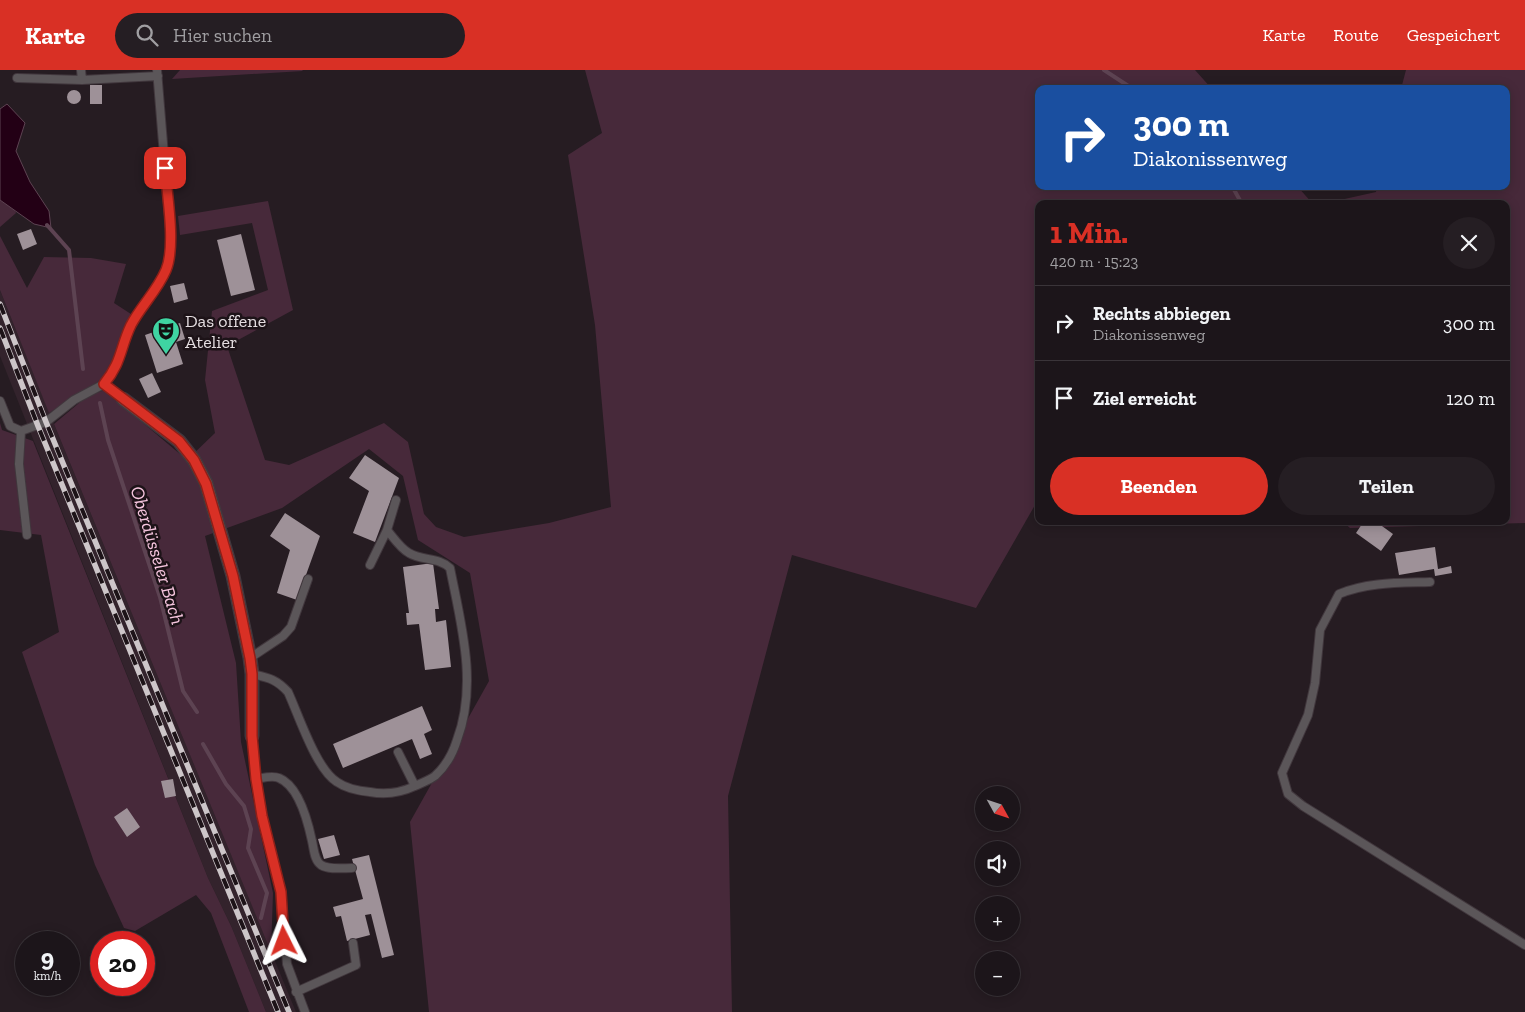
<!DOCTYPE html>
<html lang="de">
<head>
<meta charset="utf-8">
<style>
  body { margin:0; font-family:"Zilla Slab",serif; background:#251e23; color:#f1f3f6; height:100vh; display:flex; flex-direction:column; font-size:19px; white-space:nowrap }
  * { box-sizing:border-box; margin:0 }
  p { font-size:16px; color:#a09fa2 }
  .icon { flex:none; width:28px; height:28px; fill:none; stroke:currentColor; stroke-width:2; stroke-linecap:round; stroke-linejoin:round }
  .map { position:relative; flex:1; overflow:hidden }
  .drawer { position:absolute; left:1035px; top:130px; width:475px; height:325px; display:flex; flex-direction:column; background:#1c151a; border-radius:10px; box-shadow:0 2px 12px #0003,0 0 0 1px #3a3439 }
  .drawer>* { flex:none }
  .top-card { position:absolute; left:1035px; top:15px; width:475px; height:105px; border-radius:10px; box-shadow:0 2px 12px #0003,0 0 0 1px #3a3439; background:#1a4fa0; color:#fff; overflow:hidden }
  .needle { width:32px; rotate:130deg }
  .fabs { position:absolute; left:975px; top:716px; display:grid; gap:10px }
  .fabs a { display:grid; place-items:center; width:45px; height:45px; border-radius:50%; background:#1c151a; box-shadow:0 2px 12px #0003,0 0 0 1px #3a3439; font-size:25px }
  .speed { position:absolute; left:15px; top:861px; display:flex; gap:10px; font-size:25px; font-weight:700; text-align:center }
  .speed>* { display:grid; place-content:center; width:65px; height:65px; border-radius:50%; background:#1c151a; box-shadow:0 2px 12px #0003,0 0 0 1px #3a3439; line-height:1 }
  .speed small { font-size:12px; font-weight:400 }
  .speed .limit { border:8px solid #d22; background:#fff; color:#111 }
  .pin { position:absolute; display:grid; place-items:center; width:42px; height:42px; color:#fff; margin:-21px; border-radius:10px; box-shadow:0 2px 8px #0006 }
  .me { position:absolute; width:55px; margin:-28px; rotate:357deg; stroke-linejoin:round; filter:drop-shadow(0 0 4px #0008) }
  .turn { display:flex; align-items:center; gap:18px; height:105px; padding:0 15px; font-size:22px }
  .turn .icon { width:65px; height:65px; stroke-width:2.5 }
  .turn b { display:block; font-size:35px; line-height:42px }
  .round { display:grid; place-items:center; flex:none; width:52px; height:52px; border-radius:26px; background:#251e23 }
  .headline { display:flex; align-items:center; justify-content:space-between; height:85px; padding:0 15px }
  h1 { font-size:30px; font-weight:700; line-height:38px; color:#d93025 }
  .primary-button { display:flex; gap:10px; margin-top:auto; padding:10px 15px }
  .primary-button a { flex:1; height:58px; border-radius:30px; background:#d93025; color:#fff; font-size:20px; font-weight:700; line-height:58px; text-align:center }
  .primary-button a+a { background:#251e23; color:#f1f3f6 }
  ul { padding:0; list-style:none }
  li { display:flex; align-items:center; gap:15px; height:75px; padding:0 15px; border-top:1px solid #3a3439 }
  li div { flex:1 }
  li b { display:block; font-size:19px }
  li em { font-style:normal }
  header { display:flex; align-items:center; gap:30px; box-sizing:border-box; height:70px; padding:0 25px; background:#d93025; color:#fff }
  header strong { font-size:24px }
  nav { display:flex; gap:28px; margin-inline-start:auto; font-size:18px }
  .search { width:350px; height:45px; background:#251e23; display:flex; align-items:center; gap:12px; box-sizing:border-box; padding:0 18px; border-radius:28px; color:#a09fa2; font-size:19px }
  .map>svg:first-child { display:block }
</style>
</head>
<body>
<header>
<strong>Karte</strong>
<div class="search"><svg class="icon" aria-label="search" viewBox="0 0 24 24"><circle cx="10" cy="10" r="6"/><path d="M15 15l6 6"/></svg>Hier suchen</div>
<nav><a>Karte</a><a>Route</a><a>Gespeichert</a></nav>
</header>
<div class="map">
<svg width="1525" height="942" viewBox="0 0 1525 942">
  <rect width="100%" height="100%" fill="#261c22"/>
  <!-- built -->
  <path fill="#33232c" d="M0,220L54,354L296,942H266L232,858L208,808L0,286Z"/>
  <!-- green -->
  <path fill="#47293a" d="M180,0H302L303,1L172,9Z
    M585,0H1195L1212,19H1039V116H1297L1313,134H1039V428L976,538L792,485L728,726L732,942H429L410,752L489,611L470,503L418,470L403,406L369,379L282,438L205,466L236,593L241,672L273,823L271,882L54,354L85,328L104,320L187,390L215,363L205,310L212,241L268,220L252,153L180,165L178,146L268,131L293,240L227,276L265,390L289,395L384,353L408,372L424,444L436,457L464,467L549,453L611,437L595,255L568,85L602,63Z
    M1406,0H1525V453L1350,458L1342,451H1506V134H1322L1376,122L1377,116H1506V19H1401Z
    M0,101L16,143L0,157Z
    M0,166L27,218L44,187L91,188L126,194L114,233L134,246C125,267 118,292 102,309L49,343L0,220Z
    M0,353L2,360L33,371L208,808L232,858L266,942H249L211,843L196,825L135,861L124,858L95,795L22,582L59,562L41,465L0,460Z"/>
  <!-- water -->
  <path fill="#230015" stroke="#5d4352" d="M7,34L25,53L16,81L30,112L49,141L51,158L34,154L0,130V39Z"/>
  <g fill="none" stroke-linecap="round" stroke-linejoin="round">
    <!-- stream -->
    <path stroke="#5d4352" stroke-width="4" d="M1104,0L1133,19
      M1232,116L1242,134
      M47,155L69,180L83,299
      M100,333L108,370L160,527L183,621L197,642
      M203,674L226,714L244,736L251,759L248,778L267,823L261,848"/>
  </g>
  <!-- building -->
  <path fill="#9e9198" d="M90,15H102V34H90Z
    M67 27a7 7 0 1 1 14 0a7 7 0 1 1-14 0Z
    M31,159L37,174L23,180L17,164Z
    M241,164L255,220L231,226L217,170Z
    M184,213L188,229L174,233L170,216Z
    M180,253L185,269L176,272L183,294L157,303L145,265Z
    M152,303L161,322L148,328L139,309Z
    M365,385L399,408L375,472L353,463L369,421L349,408Z
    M285,443L320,466L297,530L277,523L290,480L270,466Z
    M1364,451H1375L1393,464L1381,481L1356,463Z
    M1435,477L1438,499L1451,496L1452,503L1435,506L1434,499L1399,505L1395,483Z
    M433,493L439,539H435L436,552L446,550L451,597L425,600L419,554L407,555L406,543H409L403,497Z
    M422,636L432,660L424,664L432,684L420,689L412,669L343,698L333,674Z
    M173,709L176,726L165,728L161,711Z
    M127,738L140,757L127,767L114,747Z
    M334,765L340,785L324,789L318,769Z
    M369,785L394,885L382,888L371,844L365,845L370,865L347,871L341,846L336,847L333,837L363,829L352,789Z"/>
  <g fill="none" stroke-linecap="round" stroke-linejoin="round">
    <!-- service casing -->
    <g stroke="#41373d" stroke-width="10">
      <path id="service" d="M81,0L82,10L158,6
        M17,8L82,10
        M104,314C121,294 120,280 130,257C139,236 160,220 167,198C170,189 170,180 171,171L157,0
        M0,331L10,356L21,361L46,352L74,330L104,314L123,329
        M21,361L19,394L27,465
        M387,460C393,467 400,478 409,483C422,491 439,487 450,498C461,554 478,614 457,670C453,683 446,696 435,706C430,710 421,713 415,716
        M370,495L387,460L396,430
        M1430,512C1399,513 1368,512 1339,524L1320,560L1315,613L1308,645L1282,703L1288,724L1303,736L1525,875
        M250,588L283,566L291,557L308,509
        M252,604C269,608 276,609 288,622C299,646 316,699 337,712C347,719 359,721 370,722C386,725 400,723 415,716L398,682
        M252,666L256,709L262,746L281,822L287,894L305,942
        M256,709C263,708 272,705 279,708C299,716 308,752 312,771C314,779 314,790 321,795C329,800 343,798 352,798
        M296,922L356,895L353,873"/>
    </g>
    <!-- minor casing -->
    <g stroke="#41373d" stroke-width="15">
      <path id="minor" d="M123,329L179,371L194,390L206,413L233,506L250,588L252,604V666"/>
    </g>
    <!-- service -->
    <use href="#service" stroke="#5b5659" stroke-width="8"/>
    <!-- minor -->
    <use href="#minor" stroke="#5b5659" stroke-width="12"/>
    <!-- rail casing -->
    <g stroke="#cdc6c9" stroke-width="5.5">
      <path id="rail" d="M0,234L46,352L289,942
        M0,258L38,356L278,942"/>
    </g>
    <!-- rail -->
    <use href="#rail" stroke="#1d1318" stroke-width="4" stroke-dasharray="11" stroke-linecap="butt"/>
  </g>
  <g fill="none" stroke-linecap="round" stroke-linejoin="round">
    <!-- route casing -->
    <g stroke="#8d1f18" stroke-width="12">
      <path id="route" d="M165,98C167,125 176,176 166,200C157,221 141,236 131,255C120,278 122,292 104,314L179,371L194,390L206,414L233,506L250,588L252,604V666L256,709L262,746L281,822L284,871"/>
    </g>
    <!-- route -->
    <use href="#route" stroke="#d93025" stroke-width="9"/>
  </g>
  <!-- icons -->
  <defs>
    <g id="theatre-pin" transform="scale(1.4375)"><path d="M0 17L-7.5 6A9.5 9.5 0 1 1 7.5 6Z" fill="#3fd4a2" stroke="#1d1318"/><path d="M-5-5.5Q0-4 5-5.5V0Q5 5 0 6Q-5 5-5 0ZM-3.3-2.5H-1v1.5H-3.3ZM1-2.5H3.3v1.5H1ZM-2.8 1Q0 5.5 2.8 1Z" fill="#111"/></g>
  </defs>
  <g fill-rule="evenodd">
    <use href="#theatre-pin" x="166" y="261"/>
  </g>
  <g text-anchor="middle" stroke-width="5" stroke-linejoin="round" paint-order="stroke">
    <!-- poi labels -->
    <g font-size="18" fill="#e5dee1" stroke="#1d1318" text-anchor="start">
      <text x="185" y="257">Das offene<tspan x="185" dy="21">Atelier</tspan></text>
    </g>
    <!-- water labels -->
    <g font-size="19" font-style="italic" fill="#f7c6df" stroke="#1d1318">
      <text transform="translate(158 485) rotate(73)" y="7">Oberdüsseler Bach</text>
    </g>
  </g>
</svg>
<div class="fabs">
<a><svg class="needle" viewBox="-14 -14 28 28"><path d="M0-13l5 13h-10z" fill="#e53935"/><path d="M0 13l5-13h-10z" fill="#a09fa2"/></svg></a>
<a><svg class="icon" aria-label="sound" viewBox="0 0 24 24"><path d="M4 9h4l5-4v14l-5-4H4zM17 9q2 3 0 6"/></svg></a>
<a>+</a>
<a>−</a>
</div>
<div class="speed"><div>9<small>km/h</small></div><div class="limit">20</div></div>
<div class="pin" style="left:165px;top:98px;background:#d93025"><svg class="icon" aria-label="arrive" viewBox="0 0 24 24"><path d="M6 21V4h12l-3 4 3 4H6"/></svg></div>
<svg class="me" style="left:284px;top:871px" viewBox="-20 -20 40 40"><path d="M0-17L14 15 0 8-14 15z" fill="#d93025" stroke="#fff" stroke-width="4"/></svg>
<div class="top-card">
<div class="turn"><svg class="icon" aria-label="right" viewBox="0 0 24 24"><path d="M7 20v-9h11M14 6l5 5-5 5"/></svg><div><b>300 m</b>Diakonissenweg</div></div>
</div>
<section class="drawer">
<div class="headline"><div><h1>1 Min.</h1><p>420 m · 15:23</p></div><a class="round"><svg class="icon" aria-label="close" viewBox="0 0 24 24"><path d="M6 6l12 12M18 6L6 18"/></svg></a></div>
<ul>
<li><svg class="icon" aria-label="right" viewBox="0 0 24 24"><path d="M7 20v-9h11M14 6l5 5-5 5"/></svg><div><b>Rechts abbiegen</b><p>Diakonissenweg</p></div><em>300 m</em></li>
<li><svg class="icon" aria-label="arrive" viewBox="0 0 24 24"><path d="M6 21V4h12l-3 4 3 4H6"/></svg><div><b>Ziel erreicht</b></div><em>120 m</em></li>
</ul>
<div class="primary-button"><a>Beenden</a><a>Teilen</a></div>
</section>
</div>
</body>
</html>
